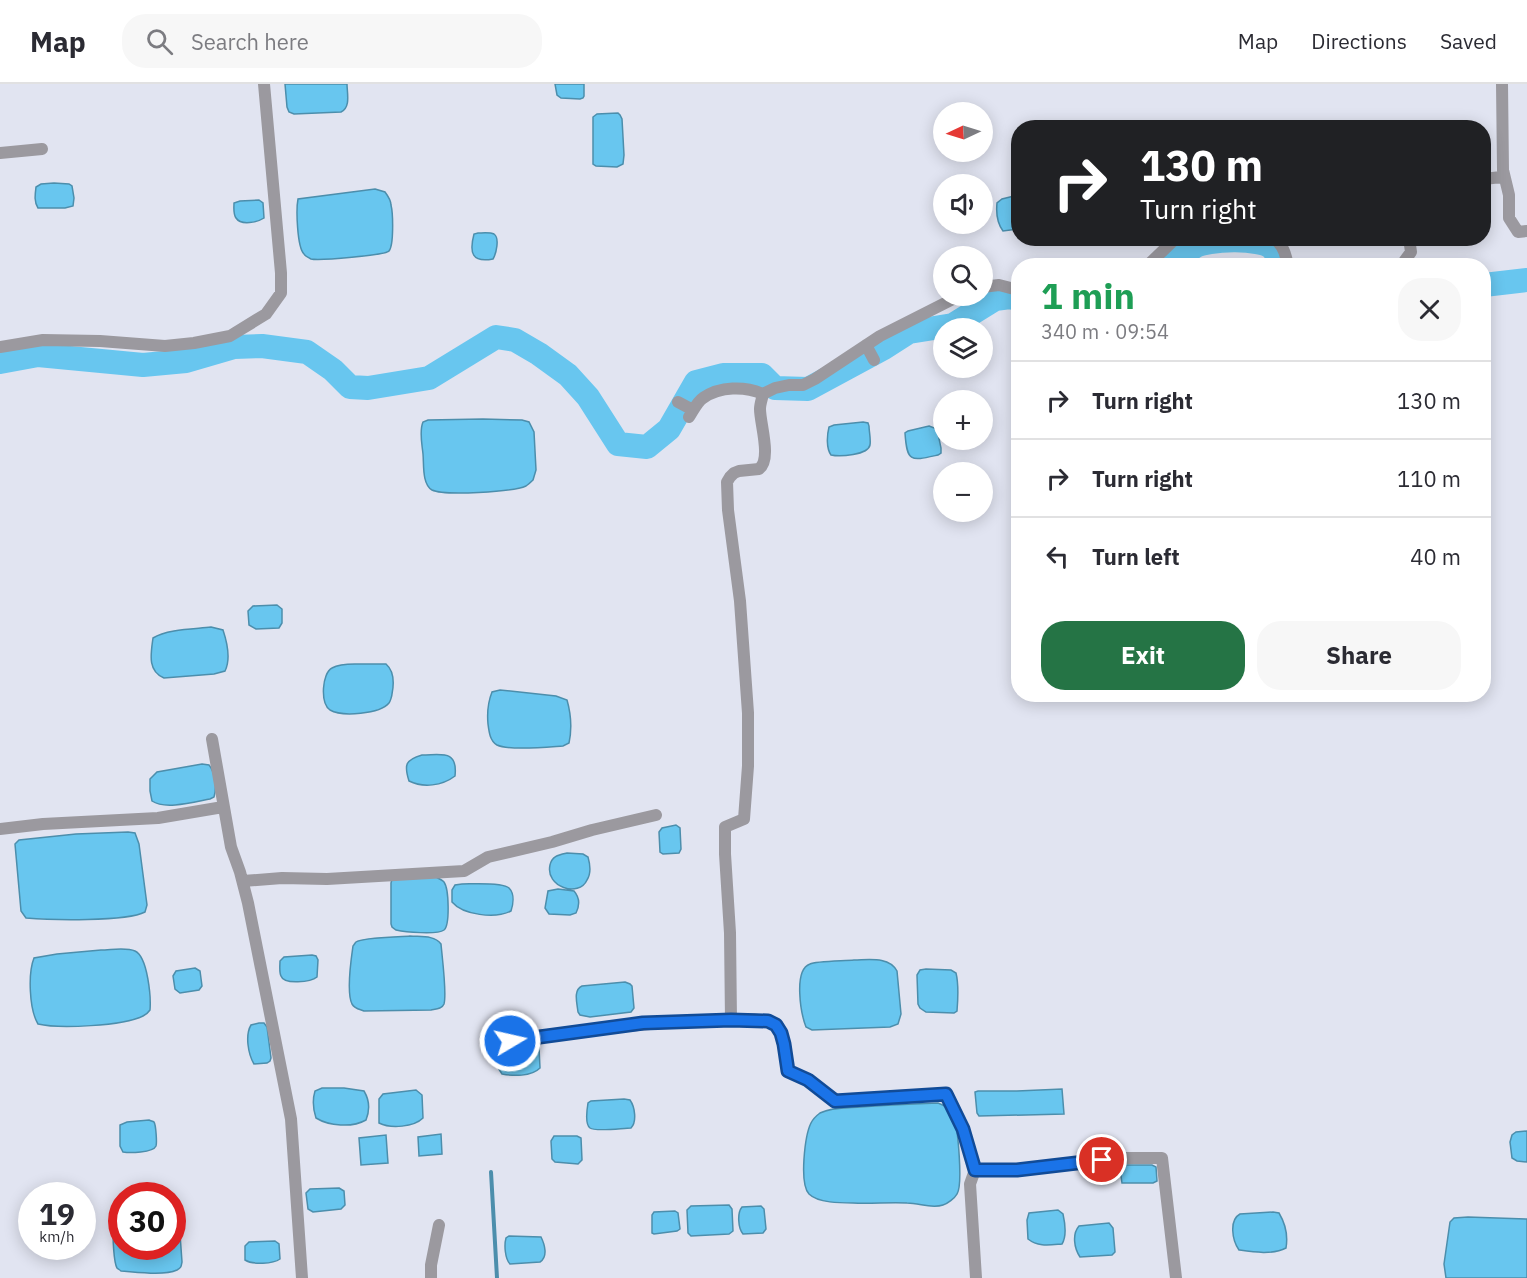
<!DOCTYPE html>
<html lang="en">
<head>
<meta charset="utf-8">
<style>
  body { margin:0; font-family:"IBM Plex Sans",sans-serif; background:#f7f7f7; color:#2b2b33; height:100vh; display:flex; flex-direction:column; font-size:22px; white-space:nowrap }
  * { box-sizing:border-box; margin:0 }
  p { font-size:20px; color:#7c7c81 }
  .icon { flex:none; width:33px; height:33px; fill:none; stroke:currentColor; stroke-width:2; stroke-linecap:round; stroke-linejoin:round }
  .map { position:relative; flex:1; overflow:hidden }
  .details { position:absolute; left:1011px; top:174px; width:480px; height:444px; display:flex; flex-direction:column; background:#fff; border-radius:24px; box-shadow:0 3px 15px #0003 }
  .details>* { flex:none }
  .guide { position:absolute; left:1011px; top:36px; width:480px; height:126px; border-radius:24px; box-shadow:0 3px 15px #0003; background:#202124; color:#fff; overflow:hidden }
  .needle { width:39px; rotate:266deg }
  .controls { position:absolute; left:933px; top:18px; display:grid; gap:12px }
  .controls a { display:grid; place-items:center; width:60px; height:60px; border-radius:50%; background:#fff; box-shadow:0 3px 15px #0003; font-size:30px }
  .speed { position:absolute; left:18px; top:1098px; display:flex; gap:12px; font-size:30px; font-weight:700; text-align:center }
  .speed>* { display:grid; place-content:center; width:78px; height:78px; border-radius:50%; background:#fff; box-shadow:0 3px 15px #0003; line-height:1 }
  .speed small { font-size:15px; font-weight:400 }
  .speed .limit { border:9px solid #d22; background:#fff; color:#111 }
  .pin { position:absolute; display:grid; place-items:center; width:51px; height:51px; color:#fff; margin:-26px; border:3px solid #fff; border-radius:50%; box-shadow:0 2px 6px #0007 }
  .me { position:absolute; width:66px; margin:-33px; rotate:81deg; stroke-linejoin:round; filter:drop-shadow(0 0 4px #0008) }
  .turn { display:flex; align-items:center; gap:21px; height:126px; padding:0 30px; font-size:27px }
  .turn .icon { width:78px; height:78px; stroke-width:2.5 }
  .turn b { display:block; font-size:42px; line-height:51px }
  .round { display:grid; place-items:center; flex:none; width:63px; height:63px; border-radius:24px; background:#f7f7f7 }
  .summary { display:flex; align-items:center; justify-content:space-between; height:102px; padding:0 30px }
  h1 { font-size:36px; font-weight:700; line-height:45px; color:#1e9e55 }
  .primary-button { display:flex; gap:12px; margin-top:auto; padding:12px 30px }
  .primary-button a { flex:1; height:69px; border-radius:24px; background:#257445; color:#fff; font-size:24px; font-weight:700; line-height:69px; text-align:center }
  .primary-button a+a { background:#f7f7f7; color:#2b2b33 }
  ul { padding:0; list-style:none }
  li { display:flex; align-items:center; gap:18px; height:78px; padding:0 30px; border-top:2px solid #e1e1e2 }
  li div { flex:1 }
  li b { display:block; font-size:22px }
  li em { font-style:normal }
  header { display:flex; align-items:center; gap:36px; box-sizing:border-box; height:84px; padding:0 30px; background:#fff; border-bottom:2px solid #e1e1e2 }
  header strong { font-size:28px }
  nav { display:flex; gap:33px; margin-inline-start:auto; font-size:21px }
  .search { width:420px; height:54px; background:#f7f7f7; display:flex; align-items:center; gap:15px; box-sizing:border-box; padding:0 21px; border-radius:24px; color:#7c7c81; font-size:22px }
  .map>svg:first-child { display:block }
</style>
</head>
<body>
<header>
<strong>Map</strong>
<div class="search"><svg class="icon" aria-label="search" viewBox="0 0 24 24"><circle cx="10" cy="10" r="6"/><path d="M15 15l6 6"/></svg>Search here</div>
<nav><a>Map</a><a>Directions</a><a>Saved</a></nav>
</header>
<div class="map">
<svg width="1527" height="1194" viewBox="0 0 1527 1194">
  <rect width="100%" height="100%" fill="#e1e4f1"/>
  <!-- water -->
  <path fill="#68c6ef" stroke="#4c8eac" stroke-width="1.5" d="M285,0H347C347,9 351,23 341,28L294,30L289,28L287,23Z
    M555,0H584V12L583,14L580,15L561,14L557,11Z
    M618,29L620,31L622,35L624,71L623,80L617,83L596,82L593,80V33L597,30Z
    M54,99L69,100L72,102L74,114L73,122L65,124H38C34,118 35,111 36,103L41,100Z
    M375,105L385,108C388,112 391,116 391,121C393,129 394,161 389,167C386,171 319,177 311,175C309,174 305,172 304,170C297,163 296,125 298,115Z
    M1018,111V145L1003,147C997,139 996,129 997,119L1002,115Z
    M259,116L263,119L264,134C258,138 241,142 236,134C233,130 234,124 234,119L240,117Z
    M478,149C482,149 490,148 494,150C500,154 496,170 493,175C472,179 469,169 474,150Z
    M483,335L522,336L529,338L534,348L536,386L533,396C531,398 529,400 526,402C513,408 444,412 432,406C422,400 424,381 423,370C422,360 419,347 423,338L428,336Z
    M863,338L868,339L869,342C869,347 871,355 870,361C868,371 840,373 831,371C826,364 827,351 829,343L834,341Z
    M929,342L937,345L941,364V369L938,371C911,377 907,379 905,349L908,347Z
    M277,521L282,525V539L279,544L256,545L249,541L248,527L253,522Z
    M211,543L223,546C227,558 231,575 225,587L214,590L164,594C147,587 151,569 153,554C167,545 194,545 211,543Z
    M355,580H386C394,587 394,600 392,610C392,612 390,618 389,619C380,630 342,633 330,626C320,619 322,589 332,584C339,580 348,580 355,580Z
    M500,606L556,612L567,616C571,630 572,645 569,659L563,662C548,663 509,667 497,661C490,657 489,648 488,640C487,629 488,618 492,608Z
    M422,671C441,671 458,665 455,692C442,702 423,704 409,697C404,681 405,676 422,671Z
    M202,680L209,681C215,688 217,704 214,713L210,715C194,718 165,726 152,717L150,707V695L157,688Z
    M676,741L680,744L681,765L679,769L663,770L660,768L659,748L662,744Z
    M128,748L135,749L139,760L147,821L145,828C126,838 50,836 26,834L21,827L15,760L19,756L76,750Z
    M567,769L583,770L588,773C590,780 591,790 587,796C579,814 545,803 550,781C552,772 558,771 567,769Z
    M436,793C438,794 443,797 444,798C449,805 450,841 444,846C437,851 405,848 396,846L392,843L391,840V799L392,795Z
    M462,800C473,800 502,798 509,804C515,810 513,821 511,827C495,835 463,831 452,818V806L455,801Z
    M558,805L574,807C580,814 580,821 576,829L570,831L549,830L545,824L548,807Z
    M410,852C421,853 434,851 441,860C442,872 447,910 444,920C442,925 436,925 431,926L364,927C359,925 355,925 352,920C346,908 351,876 353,862C354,861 355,859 356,858C363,853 400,853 410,852Z
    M101,866C111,866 126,863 135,867C148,873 151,914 150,926C148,929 145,931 143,932C123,942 59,945 38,940C29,925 28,889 34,874L57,870Z
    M312,871L316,872L318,876L317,893C311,898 284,901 281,892C279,888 280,881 280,877L284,873Z
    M854,876C868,876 889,872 897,887L901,930L898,940L890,943L812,946L806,943C801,930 793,886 810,880C816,877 845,877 854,876Z
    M195,884L200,887L202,902L199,906L180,909L175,905L173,892L176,887Z
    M926,885L951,886L956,889C959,901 958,915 957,927L954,929L926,928L920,924L918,920L917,891L920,886Z
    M625,898L630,900L632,902L634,924L631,928L590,933L580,931L578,928C577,919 573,906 582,902Z
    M259,939H264L267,943L271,974L270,977L267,979L254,980C248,970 245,951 251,941Z
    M506,960L535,961L539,964L540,984C531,993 513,992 502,990C494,979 491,964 506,960Z
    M322,1004H344L364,1007C370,1017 370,1026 366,1036C352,1044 329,1042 316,1034C313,1025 312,1017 315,1007Z
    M1062,1005L1064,1030L979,1032L977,1029L975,1008L978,1007H1017Z
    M416,1006L422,1011L423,1034C414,1043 391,1045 379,1039V1015L383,1010Z
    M624,1015L630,1016C635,1023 637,1038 631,1044C623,1044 596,1048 590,1044C585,1040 587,1025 588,1019L591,1017Z
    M938,1019C946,1022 951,1025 954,1033C958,1045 963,1101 957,1110C955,1114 947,1120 943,1121C931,1125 920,1119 907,1119C889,1118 871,1120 853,1119C841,1119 818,1119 809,1110C799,1099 805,1051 811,1039C813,1035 816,1032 820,1029C832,1023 848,1024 861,1023C886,1021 912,1020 938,1019Z
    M149,1036C151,1037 153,1037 154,1038C156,1041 157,1059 156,1062C153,1069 129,1069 123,1068L120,1062V1041L127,1038Z
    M1527,1047V1078L1517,1077L1512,1074L1510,1058L1512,1051L1516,1048Z
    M441,1050L442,1070L419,1072L418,1053Z
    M386,1051L388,1079L361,1081L359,1054Z
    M554,1052H577L581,1054L582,1076L578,1080L555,1078L552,1075L551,1057Z
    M1125,1081H1152L1156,1083L1157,1097L1153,1099H1122L1120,1085Z
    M339,1104L344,1107L345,1121L341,1125L313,1128L308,1125L306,1109L310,1105Z
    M729,1121L732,1125L733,1147L729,1150L691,1152L688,1149L687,1126L691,1122Z
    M761,1122L764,1125L766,1145L763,1149L743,1150C738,1144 737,1129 742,1123Z
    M1058,1126L1063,1130C1065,1139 1067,1152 1062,1160C1049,1161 1038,1163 1028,1155L1027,1136L1029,1129Z
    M675,1127L678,1129L680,1145L677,1147L654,1150L652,1149V1131L654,1128Z
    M1273,1128L1279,1129C1285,1139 1288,1152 1286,1164C1273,1171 1253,1168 1239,1166C1232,1156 1229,1136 1240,1130Z
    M175,1133L179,1136L182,1178C181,1182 182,1183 177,1186C164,1192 136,1188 121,1187C120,1186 118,1185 117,1184C114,1179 112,1151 114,1145C116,1140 117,1141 121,1139L122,1162H172L173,1134Z
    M1468,1133L1527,1135V1194H1446L1444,1180L1450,1138L1454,1134Z
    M1109,1139L1113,1144L1115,1168L1112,1171L1080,1173C1074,1164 1072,1150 1079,1142Z
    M509,1152L541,1153C545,1161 548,1173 540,1178L510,1180C505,1175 504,1161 506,1154Z
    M275,1157L279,1160L280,1175C273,1180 253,1181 245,1176V1162L249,1158Z"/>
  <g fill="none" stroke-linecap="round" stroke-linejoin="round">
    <!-- stream -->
    <path stroke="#4c8eac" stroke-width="4" d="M491,1088L497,1194"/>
    <!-- river -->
    <path stroke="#68c6ef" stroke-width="24" d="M1172,182C1179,175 1186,168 1194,163C1207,155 1261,153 1272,164C1277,169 1278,175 1280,182
      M1484,201L1527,196
      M0,278L38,271L143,281L186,277L234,263L262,262L307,268L333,286L350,303L368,304L429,294L496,253L515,256L539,270L568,291L588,313L618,360L647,363L669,345L696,298L723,291H762L775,304L808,305L884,264L909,248L953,241L995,215L1010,213L1018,215"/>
    <!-- minor -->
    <path stroke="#9b999f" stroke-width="12" d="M1502,0L1503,86L1509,111V134L1518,148L1527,147
      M0,69L42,65
      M1484,95L1501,93L1504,95
      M1273,154C1283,160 1286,171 1288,182
      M1147,182L1173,157L1179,154
      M1399,182L1403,179L1411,168L1409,154
      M982,203L999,201L1018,206
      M866,261L874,276
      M0,263L43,256L100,257L165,262L194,259L230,252L266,230L281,209V189L264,0
      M678,318L693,326
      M689,333C693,327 697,318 703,314C720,302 745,302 763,310L775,304L789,301H803L815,295L880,252L959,212
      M212,655L231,763L240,788L248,819L291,1035L302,1194
      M0,745L43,740L158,734L223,723
      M243,797L282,794L327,795L464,787L488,773L552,758L592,746L656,731
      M731,936L730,849L725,770V743L744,735L748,682V629L740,517L728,426L727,398L730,393L734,389L739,387L759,385C772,375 760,340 760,325C760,320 762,315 763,310
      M510,957C580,946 649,938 720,936C733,936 763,933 774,940C787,949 786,973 788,987L808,996L835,1017L946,1010L963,1045L975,1086H1017L1124,1074H1162L1176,1194
      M975,1086L970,1100L976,1194
      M431,1194V1181L439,1141"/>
  </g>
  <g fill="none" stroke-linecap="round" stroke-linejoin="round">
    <!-- route casing -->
    <g stroke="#114b97" stroke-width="15">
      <path id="route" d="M510,957L643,939L731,936L768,937L776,941L781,949L784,960L788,987L808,996L835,1017L946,1010L963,1045L975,1086H1017L1102,1076"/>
    </g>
    <!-- route -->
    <use href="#route" stroke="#1a73e8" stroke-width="10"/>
  </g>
</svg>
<div class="controls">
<a><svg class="needle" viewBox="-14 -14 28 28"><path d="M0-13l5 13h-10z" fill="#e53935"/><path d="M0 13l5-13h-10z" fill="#7c7c81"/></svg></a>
<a><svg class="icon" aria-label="sound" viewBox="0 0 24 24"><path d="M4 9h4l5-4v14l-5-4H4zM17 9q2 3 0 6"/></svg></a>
<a><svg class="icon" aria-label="search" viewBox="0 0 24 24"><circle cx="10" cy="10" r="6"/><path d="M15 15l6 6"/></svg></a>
<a><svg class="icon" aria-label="layers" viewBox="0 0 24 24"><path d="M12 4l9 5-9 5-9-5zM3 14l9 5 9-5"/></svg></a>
<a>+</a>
<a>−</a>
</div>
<div class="speed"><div>19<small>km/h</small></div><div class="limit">30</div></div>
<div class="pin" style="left:1102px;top:1076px;background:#d93025"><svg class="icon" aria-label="arrive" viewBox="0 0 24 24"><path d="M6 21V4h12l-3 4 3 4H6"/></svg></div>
<svg class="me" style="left:510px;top:957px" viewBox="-20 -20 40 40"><circle r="17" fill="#1a73e8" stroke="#fff" stroke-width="3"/><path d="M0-11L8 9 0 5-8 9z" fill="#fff"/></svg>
<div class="guide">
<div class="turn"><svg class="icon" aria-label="right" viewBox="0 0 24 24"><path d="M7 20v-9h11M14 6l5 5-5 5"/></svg><div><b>130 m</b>Turn right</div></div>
</div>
<section class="details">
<div class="summary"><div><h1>1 min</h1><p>340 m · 09:54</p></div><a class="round"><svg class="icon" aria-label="close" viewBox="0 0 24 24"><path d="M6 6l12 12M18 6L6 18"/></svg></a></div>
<ul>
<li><svg class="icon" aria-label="right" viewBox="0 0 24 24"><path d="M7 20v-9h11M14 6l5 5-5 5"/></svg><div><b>Turn right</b></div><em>130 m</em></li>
<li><svg class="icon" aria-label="right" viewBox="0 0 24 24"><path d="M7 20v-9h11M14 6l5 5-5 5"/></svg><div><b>Turn right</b></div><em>110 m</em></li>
<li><svg class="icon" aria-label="left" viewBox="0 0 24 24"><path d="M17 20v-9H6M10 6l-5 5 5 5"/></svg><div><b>Turn left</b></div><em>40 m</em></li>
</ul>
<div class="primary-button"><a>Exit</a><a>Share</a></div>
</section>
</div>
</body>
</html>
